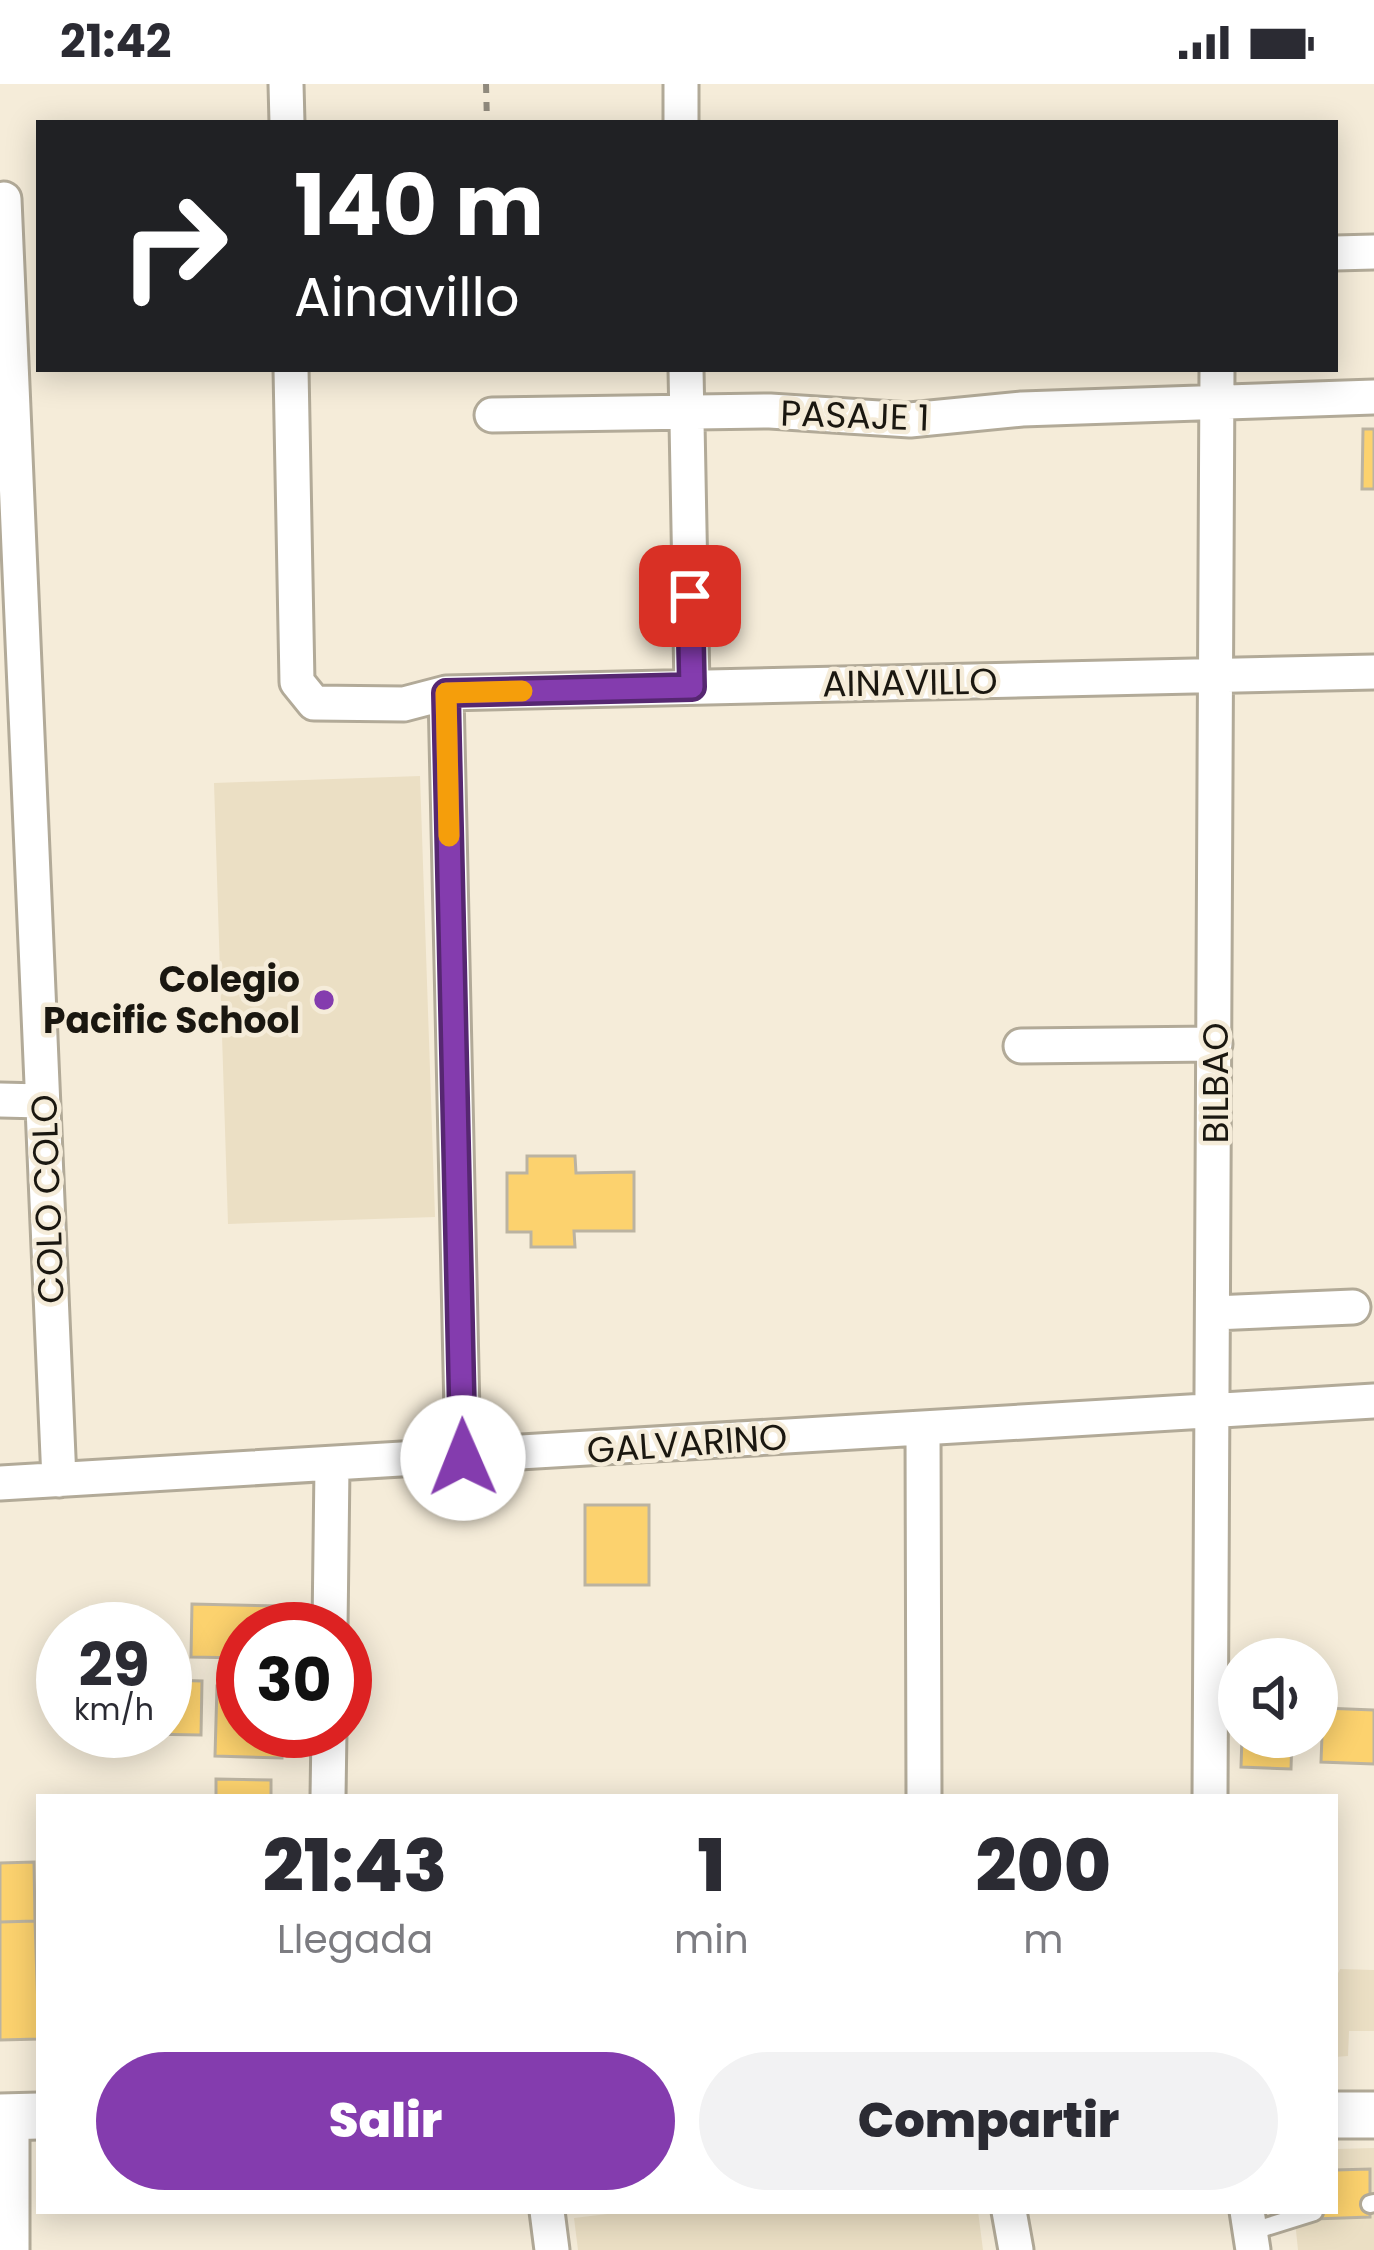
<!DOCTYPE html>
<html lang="es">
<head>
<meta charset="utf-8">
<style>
  body { margin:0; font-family:Poppins,sans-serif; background:#f2f2f3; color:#2b2b33; height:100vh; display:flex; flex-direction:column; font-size:45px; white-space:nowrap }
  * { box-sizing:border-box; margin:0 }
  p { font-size:39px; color:#7c7c81 }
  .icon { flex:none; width:66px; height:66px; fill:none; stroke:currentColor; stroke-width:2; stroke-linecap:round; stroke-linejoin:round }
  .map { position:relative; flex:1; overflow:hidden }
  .sheet { position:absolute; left:36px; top:1710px; width:1302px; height:420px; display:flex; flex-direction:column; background:#fff; border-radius:0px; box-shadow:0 6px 30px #0003 }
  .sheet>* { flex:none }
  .hud { position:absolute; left:36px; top:36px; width:1302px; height:252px; border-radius:0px; box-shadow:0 6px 30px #0003; background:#202124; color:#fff; overflow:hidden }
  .fabs { position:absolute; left:1218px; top:1554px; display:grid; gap:24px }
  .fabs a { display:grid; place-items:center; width:120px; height:120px; border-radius:50%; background:#fff; box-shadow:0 6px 30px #0003; font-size:60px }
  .speed { position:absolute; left:36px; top:1518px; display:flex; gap:24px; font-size:60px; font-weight:700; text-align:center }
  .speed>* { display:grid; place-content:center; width:156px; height:156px; border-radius:50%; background:#fff; box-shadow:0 6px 30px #0003; line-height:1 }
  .speed small { font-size:30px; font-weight:400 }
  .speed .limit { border:18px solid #d22; background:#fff; color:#111 }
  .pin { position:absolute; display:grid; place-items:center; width:102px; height:102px; color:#fff; margin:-51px; border-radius:24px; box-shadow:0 6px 18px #0006 }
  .me { position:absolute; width:132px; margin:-66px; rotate:359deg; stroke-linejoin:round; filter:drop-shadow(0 0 9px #0008) }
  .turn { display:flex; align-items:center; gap:42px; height:252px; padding:0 60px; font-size:54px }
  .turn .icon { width:156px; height:156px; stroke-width:2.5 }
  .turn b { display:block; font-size:84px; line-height:102px }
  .eta { display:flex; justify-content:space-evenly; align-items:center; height:204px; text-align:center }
  .eta b { font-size:72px; font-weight:800; line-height:84px }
  .cta { display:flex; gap:24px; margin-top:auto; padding:24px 60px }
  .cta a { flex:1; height:138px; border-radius:72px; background:#843cae; color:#fff; font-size:48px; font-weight:800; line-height:138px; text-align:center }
  .cta a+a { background:#f2f2f3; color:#2b2b33 }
  .status { display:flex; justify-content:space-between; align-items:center; height:84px; padding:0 60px; background:#fff; direction:ltr }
  .status svg { height:33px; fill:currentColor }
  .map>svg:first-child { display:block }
</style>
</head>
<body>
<div class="status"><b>21:42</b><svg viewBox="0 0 49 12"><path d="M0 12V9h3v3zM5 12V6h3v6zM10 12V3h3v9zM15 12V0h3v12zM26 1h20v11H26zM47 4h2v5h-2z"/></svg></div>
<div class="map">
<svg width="1374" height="2166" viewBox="0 0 1374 2166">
  <rect width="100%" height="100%" fill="#f5ecd9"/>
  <!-- built -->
  <path fill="#ebdfc4" d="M420,692L435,1133L228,1140L214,699Z
    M1340,1885L1374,1886V1947H1349L1348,1972L1335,1973V1896Z
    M1374,2064V2166H1298L1294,2127H1335V2065Z
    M632,2127H978L983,2166H578L574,2134Z"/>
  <!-- building -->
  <path fill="#fcd26e" stroke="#bbb3a1" stroke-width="3" d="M1363,345H1374V405H1362Z
    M527,1072H575L576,1089L634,1088V1147H574L575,1163H531V1148H507V1089H527Z
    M585,1421H649V1501H585Z
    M192,1520L282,1522L281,1545H243V1574L191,1573Z
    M165,1596L202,1597L201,1651L140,1650L165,1647Z
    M217,1602L243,1603V1647H283L282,1674L215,1672Z
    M1323,1624L1374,1626V1680L1321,1678Z
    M1242,1653H1292L1291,1685L1241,1683Z
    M216,1695L271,1696V1713H216Z
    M34,1778L35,1837L0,1838V1779Z
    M35,1837L39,1955L0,1956V1838Z
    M1370,2085V2133L1314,2135V2127H1335V2086Z"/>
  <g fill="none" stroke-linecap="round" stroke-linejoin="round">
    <!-- lane casing -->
    <g stroke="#b2aa98" stroke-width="22">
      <path id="lane" d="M1370,2120L1374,2119
        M1250,2148L1314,2128"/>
    </g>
    <!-- street casing -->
    <g stroke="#b2aa98" stroke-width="39">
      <path id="street" d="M286,0L287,39
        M681,0V39
        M4,115L59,1396
        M1335,169L1374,168
        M291,285L297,598L314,619L404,620L446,609L1374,588
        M686,285L692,603
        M492,331L770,327L910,336L1022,325L1374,313
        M446,609L463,1374
        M1021,962L1215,960
        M0,1016L42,1017
        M1214,1229L1353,1223
        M923,1344L924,1713
        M0,1399L1374,1317
        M330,1545L332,1382
        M328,1713L329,1647
        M1210,1713L1217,285
        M12,2033V2166
        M547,2127L552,2166
        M1009,2127L1016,2166
        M1247,2127L1253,2166"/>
    </g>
    <!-- secondary casing -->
    <g stroke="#b2aa98" stroke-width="51">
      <path id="secondary" d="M1335,2031H1374
        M0,2033L39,2032"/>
    </g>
    <!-- path -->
    <path stroke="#908a7d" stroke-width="6" stroke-dasharray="9 9" stroke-linecap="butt" d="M486,0L487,39"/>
    <!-- lane -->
    <use href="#lane" stroke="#fff" stroke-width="16"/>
    <!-- street -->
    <use href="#street" stroke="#fff" stroke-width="33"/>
    <!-- secondary -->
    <use href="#secondary" stroke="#fff" stroke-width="45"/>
  </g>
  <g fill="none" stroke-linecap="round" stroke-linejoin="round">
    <!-- route casing -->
    <g stroke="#562771" stroke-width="30">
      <path id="route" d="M463,1374L446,609L692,603L690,512"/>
    </g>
    <!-- route -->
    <use href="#route" stroke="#843cae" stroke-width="21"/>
    <!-- slow -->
    <path stroke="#f59e0b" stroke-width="21" d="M449,752L446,609L522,607"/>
  </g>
  <!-- markers -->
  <circle fill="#843cae" stroke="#f5ecd9" stroke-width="4.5" cx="324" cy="916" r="12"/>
  <g text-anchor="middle" stroke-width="9" stroke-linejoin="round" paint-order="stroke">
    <!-- street labels -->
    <g font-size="36" fill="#1a1710" stroke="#f5ecd9">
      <text transform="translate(855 331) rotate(2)" y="13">PASAJE 1</text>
      <text transform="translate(910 598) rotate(-1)" y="13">AINAVILLO</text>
      <text transform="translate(1215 999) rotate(-90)" y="13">BILBAO</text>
      <text transform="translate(47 1115) rotate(-92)" y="13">COLO COLO</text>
      <text transform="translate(687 1359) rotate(-4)" y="13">GALVARINO</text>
    </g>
    <!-- poi labels -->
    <g font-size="36" font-weight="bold" fill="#1a1710" stroke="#f5ecd9" text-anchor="end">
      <text x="300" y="908">Colegio<tspan x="300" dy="41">Pacific School</tspan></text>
    </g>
  </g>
</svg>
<div class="fabs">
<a><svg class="icon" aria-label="sound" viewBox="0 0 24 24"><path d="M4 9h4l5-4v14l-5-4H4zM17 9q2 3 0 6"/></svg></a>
</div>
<div class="speed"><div>29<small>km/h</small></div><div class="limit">30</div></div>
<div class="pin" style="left:690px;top:512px;background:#d93025"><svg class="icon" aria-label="arrive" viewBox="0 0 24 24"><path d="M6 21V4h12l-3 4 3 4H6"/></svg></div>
<svg class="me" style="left:463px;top:1374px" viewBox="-20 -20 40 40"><circle r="19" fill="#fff"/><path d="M0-13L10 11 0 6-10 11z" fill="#843cae"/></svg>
<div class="hud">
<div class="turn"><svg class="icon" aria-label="right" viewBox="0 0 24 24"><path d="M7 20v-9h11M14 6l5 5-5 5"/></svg><div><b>140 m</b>Ainavillo</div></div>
</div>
<section class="sheet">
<div class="eta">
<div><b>21:43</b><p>Llegada</p></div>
<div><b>1</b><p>min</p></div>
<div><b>200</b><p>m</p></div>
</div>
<div class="cta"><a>Salir</a><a>Compartir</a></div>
</section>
</div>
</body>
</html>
